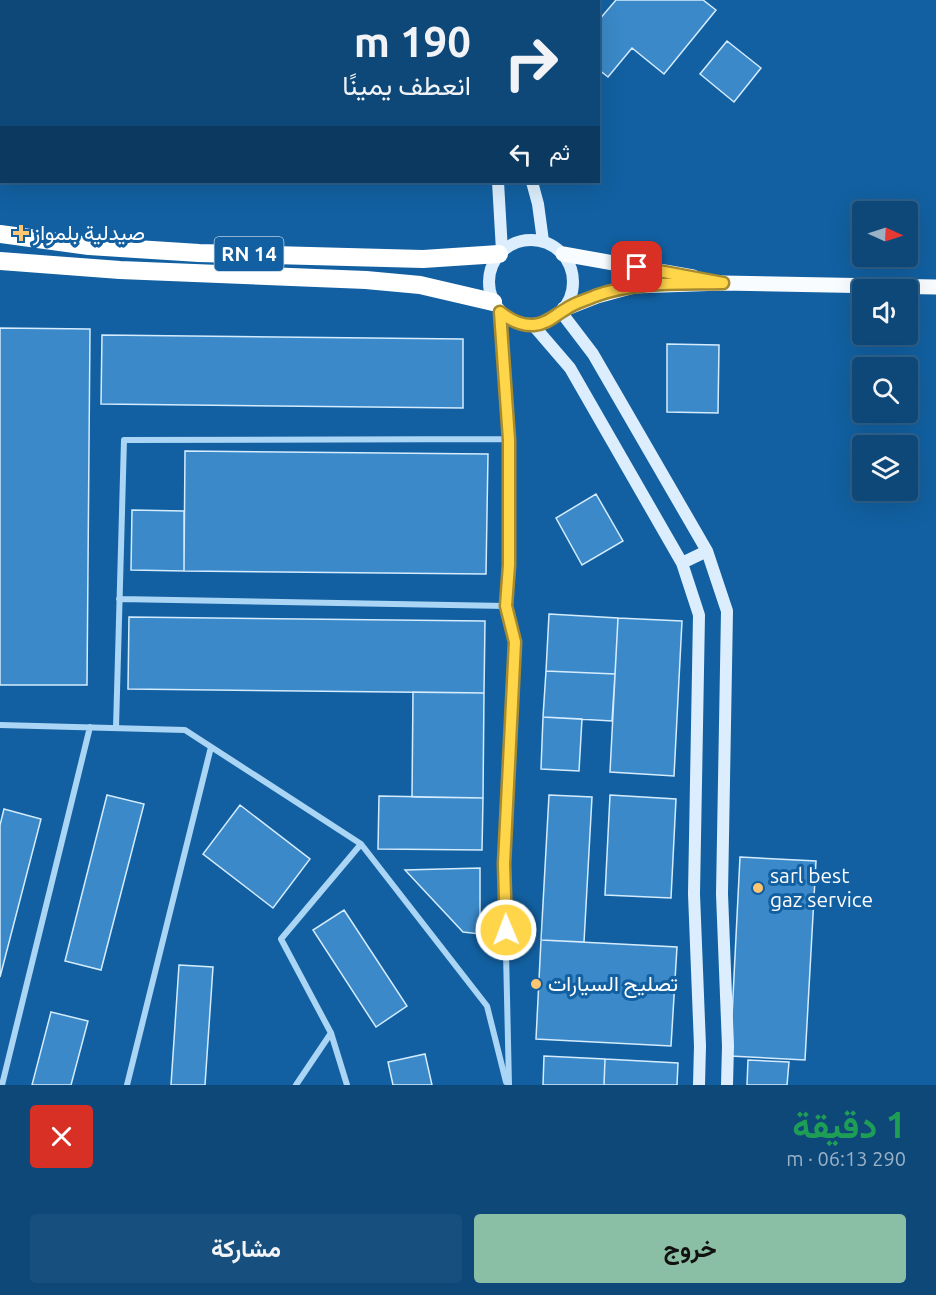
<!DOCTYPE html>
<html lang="ar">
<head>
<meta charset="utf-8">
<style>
  body { margin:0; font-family:Ubuntu,Vazirmatn,sans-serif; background:#174f7e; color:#f1f3f6; direction:rtl; height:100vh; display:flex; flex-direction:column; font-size:22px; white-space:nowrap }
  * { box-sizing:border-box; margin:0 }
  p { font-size:20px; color:#9bb2c6 }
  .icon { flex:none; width:33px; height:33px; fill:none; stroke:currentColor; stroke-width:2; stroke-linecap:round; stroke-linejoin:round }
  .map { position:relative; height:1085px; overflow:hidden; direction:ltr }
  .details { display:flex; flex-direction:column; background:#0e4879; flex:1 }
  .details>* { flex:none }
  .guide { position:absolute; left:0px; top:0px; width:600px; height:183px; box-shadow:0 6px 24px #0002,0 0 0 2px #2e608a; direction:rtl; background:#0e4879; color:#f1f3f6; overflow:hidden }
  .needle { width:39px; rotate:93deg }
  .fabs { position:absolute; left:852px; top:201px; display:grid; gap:12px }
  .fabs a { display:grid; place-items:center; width:66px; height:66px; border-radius:6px; background:#0e4879; box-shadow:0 6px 24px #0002,0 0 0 2px #2e608a; font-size:30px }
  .pin { position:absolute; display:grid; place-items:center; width:51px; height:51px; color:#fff; margin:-26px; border-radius:12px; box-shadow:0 3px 9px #0006 }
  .me { position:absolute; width:66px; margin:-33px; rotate:359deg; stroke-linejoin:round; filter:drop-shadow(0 0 4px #0008) }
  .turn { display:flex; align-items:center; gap:21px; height:126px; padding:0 30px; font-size:27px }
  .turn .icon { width:78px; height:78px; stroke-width:2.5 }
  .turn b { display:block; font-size:42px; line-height:51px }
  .then { display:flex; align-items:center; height:57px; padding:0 30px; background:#0003; gap:12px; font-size:22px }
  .round { display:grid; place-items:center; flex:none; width:63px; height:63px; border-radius:6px; background:#174f7e }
  .overview { display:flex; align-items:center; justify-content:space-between; height:102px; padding:0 30px }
  h1 { font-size:36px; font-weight:700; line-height:45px; color:#1e9e55 }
  .action { display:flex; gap:12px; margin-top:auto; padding:12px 30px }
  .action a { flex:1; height:69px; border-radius:6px; background:#8abfa5; color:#111; font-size:24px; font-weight:700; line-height:69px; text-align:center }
  .action a+a { background:#174f7e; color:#f1f3f6 }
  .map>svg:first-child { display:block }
</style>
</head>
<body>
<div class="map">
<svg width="936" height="1085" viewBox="0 0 936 1085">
  <rect width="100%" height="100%" fill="#1260a1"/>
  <!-- building -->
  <path fill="#3b89c8" stroke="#d4ecfe" stroke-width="1.5" d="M114,0H199L114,2Z
    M228,0H308L228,2Z
    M336,0H414L335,2Z
    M616,0H703L716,10L664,74L632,48L608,77L598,69V21Z
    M2,22V104H0Z
    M727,41L761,68L734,102L700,74Z
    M0,328L90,329L87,685H0Z
    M102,335L463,339V408L101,404Z
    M667,344L719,345L718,413L667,412Z
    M185,451L488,454L486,574L184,571Z
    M596,494L623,541L582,565L556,518Z
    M132,510L184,511V571L131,570Z
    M549,614L618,618L615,674L546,671Z
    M129,617L485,621L484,693L128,689Z
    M618,618L682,621L674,776L610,772Z
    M546,671L615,674L612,721L543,717Z
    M413,692L484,693L483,798L412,797Z
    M543,717L582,719L579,771L541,769Z
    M107,795L144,804L101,970L65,961Z
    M549,795L592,797L584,942L541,940Z
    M610,795L676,799L671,898L605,895Z
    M379,796L483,798L482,850L378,849Z
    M240,805L310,859L273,908L203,854Z
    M4,809L41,819L0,977V825Z
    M740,857L816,861L805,1060L730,1056Z
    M480,868V934L463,932L405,870Z
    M344,910L407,1006L376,1027L313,930Z
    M541,940L677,947L671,1046L536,1039Z
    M179,965L213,967L205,1085H171Z
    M51,1012L88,1021L71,1085H32Z
    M425,1054L432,1085H393L388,1062Z
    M544,1056L605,1059L604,1085H543Z
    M605,1059L678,1063L677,1085H604Z
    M748,1060L789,1062L787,1085H747Z"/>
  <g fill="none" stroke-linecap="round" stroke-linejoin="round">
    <!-- street -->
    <path stroke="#abd5f5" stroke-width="6" d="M102,2V0
      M211,2L212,0
      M328,2L329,0
      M444,2L445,0
      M587,2L588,0
      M500,312L509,439V565L506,606L515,642L504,864L509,1085
      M119,599L506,606
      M0,725L185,730L361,844L487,1006L506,1082
      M116,728L124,440L509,439
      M2,1085L90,727
      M127,1085L211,747
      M296,1085L331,1033
      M347,1085L331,1033L281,939L361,844"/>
    <!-- secondary -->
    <path stroke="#dceefd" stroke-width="12" d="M489,0V2
      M514,0V2
      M498,182L502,251
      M532,182L538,204L543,241
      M489 282a42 42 0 1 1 84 0a42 42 0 1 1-84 0Z
      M561,312L593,354L707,551L727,611L722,894L728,1046L727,1085
      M533,325L570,368L682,563L699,615L694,894L700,1046L699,1085
      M682,563L707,551"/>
    <!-- primary -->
    <path stroke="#f9fcff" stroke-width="15" d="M563,254L693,277
      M564,309L597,296L634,286L723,283L936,287"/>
    <!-- highway -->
    <path stroke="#fff" stroke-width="18" d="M0,234L89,246L199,253L423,259L499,254
      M0,261L120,270L366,280L420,285L493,302"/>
  </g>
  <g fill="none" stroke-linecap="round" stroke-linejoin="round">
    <!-- route casing -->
    <g stroke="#a68a30" stroke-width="15">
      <path id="route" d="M506,930L504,864L515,642L506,606L509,565V440L500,312C510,320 521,326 534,325C547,324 555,315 566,309C574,303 586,300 595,296C636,281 680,284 723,283L637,267"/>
    </g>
    <!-- route -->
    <use href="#route" stroke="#ffd54a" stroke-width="10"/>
  </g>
  <!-- markers -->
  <g fill="#ffc56f" stroke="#1260a1" stroke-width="2">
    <path d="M18 224h6v6h6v6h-6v6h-6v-6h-6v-6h6z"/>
    <circle cx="758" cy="888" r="6"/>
    <circle cx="536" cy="984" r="6"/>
  </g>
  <g text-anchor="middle" stroke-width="6" stroke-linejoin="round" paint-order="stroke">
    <!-- shield labels -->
    <rect fill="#1260a1" stroke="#b8cfe3" stroke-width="1.5" x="214.5" y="237" width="69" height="34" rx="4.5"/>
    <g font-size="20" font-weight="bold" fill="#fff">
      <text x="249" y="261">RN 14</text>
    </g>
    <!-- poi labels -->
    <g font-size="21" fill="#fff" stroke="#1260a1" text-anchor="start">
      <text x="33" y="240">صيدلية بلمواز</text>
      <text x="770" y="883">sarl best<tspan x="770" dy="24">gaz service</tspan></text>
      <text x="548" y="991">تصليح السيارات</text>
    </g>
  </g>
</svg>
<div class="fabs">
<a><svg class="needle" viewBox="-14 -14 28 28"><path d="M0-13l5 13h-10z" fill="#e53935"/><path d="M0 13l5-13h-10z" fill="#9bb2c6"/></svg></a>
<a><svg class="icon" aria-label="sound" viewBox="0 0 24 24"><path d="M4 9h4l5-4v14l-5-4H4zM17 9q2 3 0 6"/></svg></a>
<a><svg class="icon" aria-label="search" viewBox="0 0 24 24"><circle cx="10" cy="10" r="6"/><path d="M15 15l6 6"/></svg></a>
<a><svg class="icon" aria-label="layers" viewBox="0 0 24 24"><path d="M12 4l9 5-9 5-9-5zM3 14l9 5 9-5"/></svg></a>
</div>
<div class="pin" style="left:637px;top:267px;background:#d93025"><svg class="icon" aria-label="arrive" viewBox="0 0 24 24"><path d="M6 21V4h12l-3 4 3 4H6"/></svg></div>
<svg class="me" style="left:506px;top:930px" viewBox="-20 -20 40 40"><circle r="17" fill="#ffd54a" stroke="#fff" stroke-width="3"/><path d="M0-11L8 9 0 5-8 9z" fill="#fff"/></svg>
<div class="guide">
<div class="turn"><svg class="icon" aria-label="right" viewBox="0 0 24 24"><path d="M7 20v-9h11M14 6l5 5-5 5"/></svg><div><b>190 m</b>انعطف يمينًا</div></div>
<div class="then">ثم<svg class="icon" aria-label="left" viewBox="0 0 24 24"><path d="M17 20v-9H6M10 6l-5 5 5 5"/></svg></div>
</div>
</div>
<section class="details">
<div class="overview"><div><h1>1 دقيقة</h1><p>290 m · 06:13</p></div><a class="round" style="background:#d93025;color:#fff"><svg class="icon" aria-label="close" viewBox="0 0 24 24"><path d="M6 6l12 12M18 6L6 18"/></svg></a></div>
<div class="action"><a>خروج</a><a>مشاركة</a></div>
</section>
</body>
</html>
